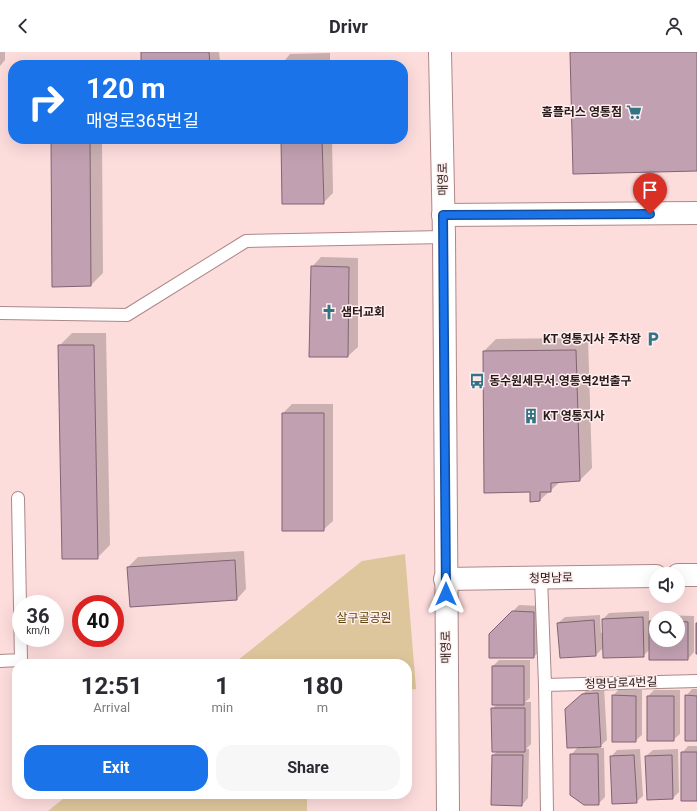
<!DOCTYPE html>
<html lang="en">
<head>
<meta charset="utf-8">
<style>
  body { margin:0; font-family:Roboto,"Noto Sans KR",sans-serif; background:#f7f7f7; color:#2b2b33; height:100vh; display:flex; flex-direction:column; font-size:15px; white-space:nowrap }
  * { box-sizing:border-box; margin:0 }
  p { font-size:13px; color:#7c7c81 }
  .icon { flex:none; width:22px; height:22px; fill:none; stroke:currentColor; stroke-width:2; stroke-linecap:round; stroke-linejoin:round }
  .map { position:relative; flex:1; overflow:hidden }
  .panel { position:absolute; left:12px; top:607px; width:400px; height:140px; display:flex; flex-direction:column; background:#fff; border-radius:16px; box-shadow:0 4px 16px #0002 }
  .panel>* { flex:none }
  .guide { position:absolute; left:8px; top:8px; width:400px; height:84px; border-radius:16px; box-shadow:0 4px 16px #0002; background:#1a73e8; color:#fff; overflow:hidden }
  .controls { position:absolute; left:649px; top:515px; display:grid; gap:8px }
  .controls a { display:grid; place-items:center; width:36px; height:36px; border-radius:50%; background:#fff; box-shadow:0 4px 16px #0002; font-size:20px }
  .speed { position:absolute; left:12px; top:543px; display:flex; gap:8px; font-size:20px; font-weight:700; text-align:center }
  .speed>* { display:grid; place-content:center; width:52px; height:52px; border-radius:50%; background:#fff; box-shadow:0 4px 16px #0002; line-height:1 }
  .speed small { font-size:10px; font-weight:400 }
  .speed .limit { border:6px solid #d22; background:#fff; color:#111 }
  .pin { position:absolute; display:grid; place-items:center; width:34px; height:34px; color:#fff; margin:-41px -17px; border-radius:50% 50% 50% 0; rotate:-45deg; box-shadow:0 0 4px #0007 }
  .pin .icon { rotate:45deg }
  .me { position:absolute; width:44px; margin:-22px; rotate:0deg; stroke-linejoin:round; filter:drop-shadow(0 0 3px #0008) }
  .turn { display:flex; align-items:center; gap:14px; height:84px; padding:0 12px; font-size:18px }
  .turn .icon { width:52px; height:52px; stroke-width:2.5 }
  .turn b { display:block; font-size:28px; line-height:34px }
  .eta { display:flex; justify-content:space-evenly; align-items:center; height:68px; text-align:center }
  .eta b { font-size:24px; font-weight:700; line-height:28px }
  .action { display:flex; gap:8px; margin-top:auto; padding:8px 12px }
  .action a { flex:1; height:46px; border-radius:16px; background:#1a73e8; color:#fff; font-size:16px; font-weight:700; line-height:46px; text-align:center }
  .action a+a { background:#f7f7f7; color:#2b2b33 }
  header { display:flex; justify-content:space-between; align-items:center; height:52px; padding:0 12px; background:#fff; font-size:18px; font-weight:700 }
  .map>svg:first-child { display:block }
</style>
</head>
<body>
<header><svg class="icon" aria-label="back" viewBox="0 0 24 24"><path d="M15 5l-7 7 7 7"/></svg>Drivr<svg class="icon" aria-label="person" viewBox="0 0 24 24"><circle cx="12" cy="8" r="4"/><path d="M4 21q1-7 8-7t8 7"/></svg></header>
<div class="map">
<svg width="697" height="759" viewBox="0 0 697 759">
  <rect width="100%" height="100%" fill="#fddcdc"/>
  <!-- green -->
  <path fill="#dec69c" d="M405,502L416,637L407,638V612H233L362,509Z
    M69,742H307V759H48Z"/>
  <!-- shadow -->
  <path fill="#0003" fill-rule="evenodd" d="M0,0H5V8L0,14Z
    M142,0H219L220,8L215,13H142Z
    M330,1V13H281L290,2Z
    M64,8H102V13H59Z
    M52,87H102L103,221L91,233Z
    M282,87H332L333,141L323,151Z
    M321,205L358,206V295L348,304H310L312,215Z
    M72,281H106L110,493L97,506L59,294Z
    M588,286L592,416L580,428L561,429L540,448L484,299L496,287Z
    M292,352H333V469L323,478L283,361Z
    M244,499L246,537L237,547L131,554L128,515L138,505Z
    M519,553L540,554V598L534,605L490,582Z
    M649,559V571L656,563L694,564V600L688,607L650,597L643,604L604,595L596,603L558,571L565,565L600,563L601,581H603V567L609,561ZM656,566H678V588H656Z
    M499,608H530V646L525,650H531V692L526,697H529L528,746L522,753L493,703L498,699L492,657L497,652L493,614Z
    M604,635L607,688L598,696H604L605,745L598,752L571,703L578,695L573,651L589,636Z
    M619,637L642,638V683L635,689L613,644Z
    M692,637H697V688L686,644Z
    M654,638H680V682L673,688L648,644Z
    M688,694H697V748L682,701Z
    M640,697L643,744L636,750L611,705L617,698Z
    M678,697L679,740L673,746L646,704L653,698Z"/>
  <!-- building -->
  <path fill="#c1a0b1" stroke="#816373" d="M141,0H209L210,13H141Z
    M570,0H697V119L573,122Z
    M321,10V13H280L279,11Z
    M51,87H90L91,234L52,235Z
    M281,87H322L324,152H282Z
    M311,214L349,215L348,305H309Z
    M58,293H94L98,507H62Z
    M576,298L580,429L551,431V440H540V449L530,450V440L484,441L483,299Z
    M282,361H324V479H282Z
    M235,508L237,548L130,555L127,515Z
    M512,559L534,560V606H489V582Z
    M643,565L644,605L603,606L602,567Z
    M594,568L596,604L560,606L557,571Z
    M649,569H656V588H678V569L688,570V608H649Z
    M696,571H697V602H696Z
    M492,614H524V653H492Z
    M598,641L601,695L567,696L565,657L582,642Z
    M612,643L636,644V690H612Z
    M685,643L697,644V689H685Z
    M647,644H674V689H647Z
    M491,656H525V700H492Z
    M681,700H697V749H681Z
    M570,702H598L599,753H584L570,743Z
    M492,703H523L522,754L491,753Z
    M634,703L637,751L612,752L610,704Z
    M672,703L673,747L647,748L645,704Z
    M353,742H393V744H353Z"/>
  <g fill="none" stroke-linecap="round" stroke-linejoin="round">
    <!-- lane casing -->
    <g stroke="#ad8889" stroke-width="14">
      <path id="lane" d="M0,261L127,263L246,189L444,185
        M541,526L545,633L547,759
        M0,609L21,608L18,446
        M545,633L697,629"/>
    </g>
    <!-- street casing -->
    <g stroke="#ad8889" stroke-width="24">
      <path id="street" d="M443,163L697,161
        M678,523H697
        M445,527L656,524"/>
    </g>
    <!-- secondary casing -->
    <g stroke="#ad8889" stroke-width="24">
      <path id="secondary" d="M440,0L444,185L448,759"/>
    </g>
    <!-- lane -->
    <use href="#lane" stroke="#fff" stroke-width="12"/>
    <!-- street -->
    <use href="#street" stroke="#fff" stroke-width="22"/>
    <!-- secondary -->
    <use href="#secondary" stroke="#fff" stroke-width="22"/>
  </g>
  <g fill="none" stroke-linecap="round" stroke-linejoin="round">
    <!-- route casing -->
    <g stroke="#114b97" stroke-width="10">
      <path id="route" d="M446,542L443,163L650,162"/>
    </g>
    <!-- route -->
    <use href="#route" stroke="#1a73e8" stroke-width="7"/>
  </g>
  <!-- icons -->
  <defs>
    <g id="supermarket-bare" transform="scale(1.2)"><path d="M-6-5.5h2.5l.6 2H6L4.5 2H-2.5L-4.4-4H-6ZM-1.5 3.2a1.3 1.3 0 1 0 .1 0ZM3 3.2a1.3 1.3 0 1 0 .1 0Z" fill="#327486" stroke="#fee" stroke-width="2.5" paint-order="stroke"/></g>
    <g id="church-bare" transform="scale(1.2)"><path d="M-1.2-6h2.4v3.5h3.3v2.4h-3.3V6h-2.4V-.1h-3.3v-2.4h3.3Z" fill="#327486" stroke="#fee" stroke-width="2.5" paint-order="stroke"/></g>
    <g id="parking-bare" transform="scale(1.2)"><path d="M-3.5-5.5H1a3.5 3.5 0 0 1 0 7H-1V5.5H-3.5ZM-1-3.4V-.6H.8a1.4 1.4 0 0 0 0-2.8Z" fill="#327486" stroke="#fee" stroke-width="2.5" paint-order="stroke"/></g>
    <g id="bus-bare" transform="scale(1.2)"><path d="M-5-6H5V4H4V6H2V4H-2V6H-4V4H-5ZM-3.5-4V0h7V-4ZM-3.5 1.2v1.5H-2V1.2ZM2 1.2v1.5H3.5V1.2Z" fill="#327486" stroke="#fee" stroke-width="2.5" paint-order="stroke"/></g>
    <g id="building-bare" transform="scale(1.2)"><path d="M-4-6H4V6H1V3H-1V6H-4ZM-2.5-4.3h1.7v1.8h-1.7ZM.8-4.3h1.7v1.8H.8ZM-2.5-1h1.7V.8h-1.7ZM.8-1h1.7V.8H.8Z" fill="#327486" stroke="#fee" stroke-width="2.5" paint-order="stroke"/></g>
  </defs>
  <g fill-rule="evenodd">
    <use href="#supermarket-bare" x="634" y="60"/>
    <use href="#church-bare" x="329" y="260"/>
    <use href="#parking-bare" x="653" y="287"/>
    <use href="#bus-bare" x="477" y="329"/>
    <use href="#building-bare" x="531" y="364"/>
  </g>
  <g text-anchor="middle" stroke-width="3" stroke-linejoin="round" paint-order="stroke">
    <!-- poi labels -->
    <g font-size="12" font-weight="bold" fill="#281a1a" stroke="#fee" text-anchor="start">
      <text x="622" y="64" text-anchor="end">홈플러스 영통점</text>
      <text x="341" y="264">샘터교회</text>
      <text x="641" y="291" text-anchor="end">KT 영통지사 주차장</text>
      <text x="489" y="333">동수원세무서.영통역2번출구</text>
      <text x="543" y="368">KT 영통지사</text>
    </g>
    <!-- street labels -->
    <g font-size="12" fill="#281a1a" stroke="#fee">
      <text transform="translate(443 127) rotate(-91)" y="4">매영로</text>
      <text transform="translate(551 526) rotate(-1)" y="4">청명남로</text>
      <text transform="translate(446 595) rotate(-91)" y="4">매영로</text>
      <text transform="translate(621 631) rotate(-2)" y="4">청명남로4번길</text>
    </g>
    <!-- park labels -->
    <g font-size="12" fill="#5c420b" stroke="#fee">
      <text x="364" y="570">살구골공원</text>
    </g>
  </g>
</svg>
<div class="controls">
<a><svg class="icon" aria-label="sound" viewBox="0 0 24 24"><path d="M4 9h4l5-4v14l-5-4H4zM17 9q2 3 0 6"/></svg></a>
<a><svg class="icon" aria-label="search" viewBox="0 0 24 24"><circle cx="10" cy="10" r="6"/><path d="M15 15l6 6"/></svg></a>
</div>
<div class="speed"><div>36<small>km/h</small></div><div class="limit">40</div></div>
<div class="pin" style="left:650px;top:162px;background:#d93025"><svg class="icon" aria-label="arrive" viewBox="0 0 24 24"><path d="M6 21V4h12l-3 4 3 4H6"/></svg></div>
<svg class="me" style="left:446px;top:542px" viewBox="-20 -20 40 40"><path d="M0-17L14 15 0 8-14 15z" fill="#1a73e8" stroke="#fff" stroke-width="4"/></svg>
<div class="guide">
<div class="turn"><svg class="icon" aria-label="right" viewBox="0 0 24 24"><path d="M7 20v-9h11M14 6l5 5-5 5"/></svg><div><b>120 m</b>매영로365번길</div></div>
</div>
<section class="panel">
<div class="eta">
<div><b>12:51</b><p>Arrival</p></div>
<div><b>1</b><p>min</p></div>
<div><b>180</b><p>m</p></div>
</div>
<div class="action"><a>Exit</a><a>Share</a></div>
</section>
</div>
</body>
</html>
